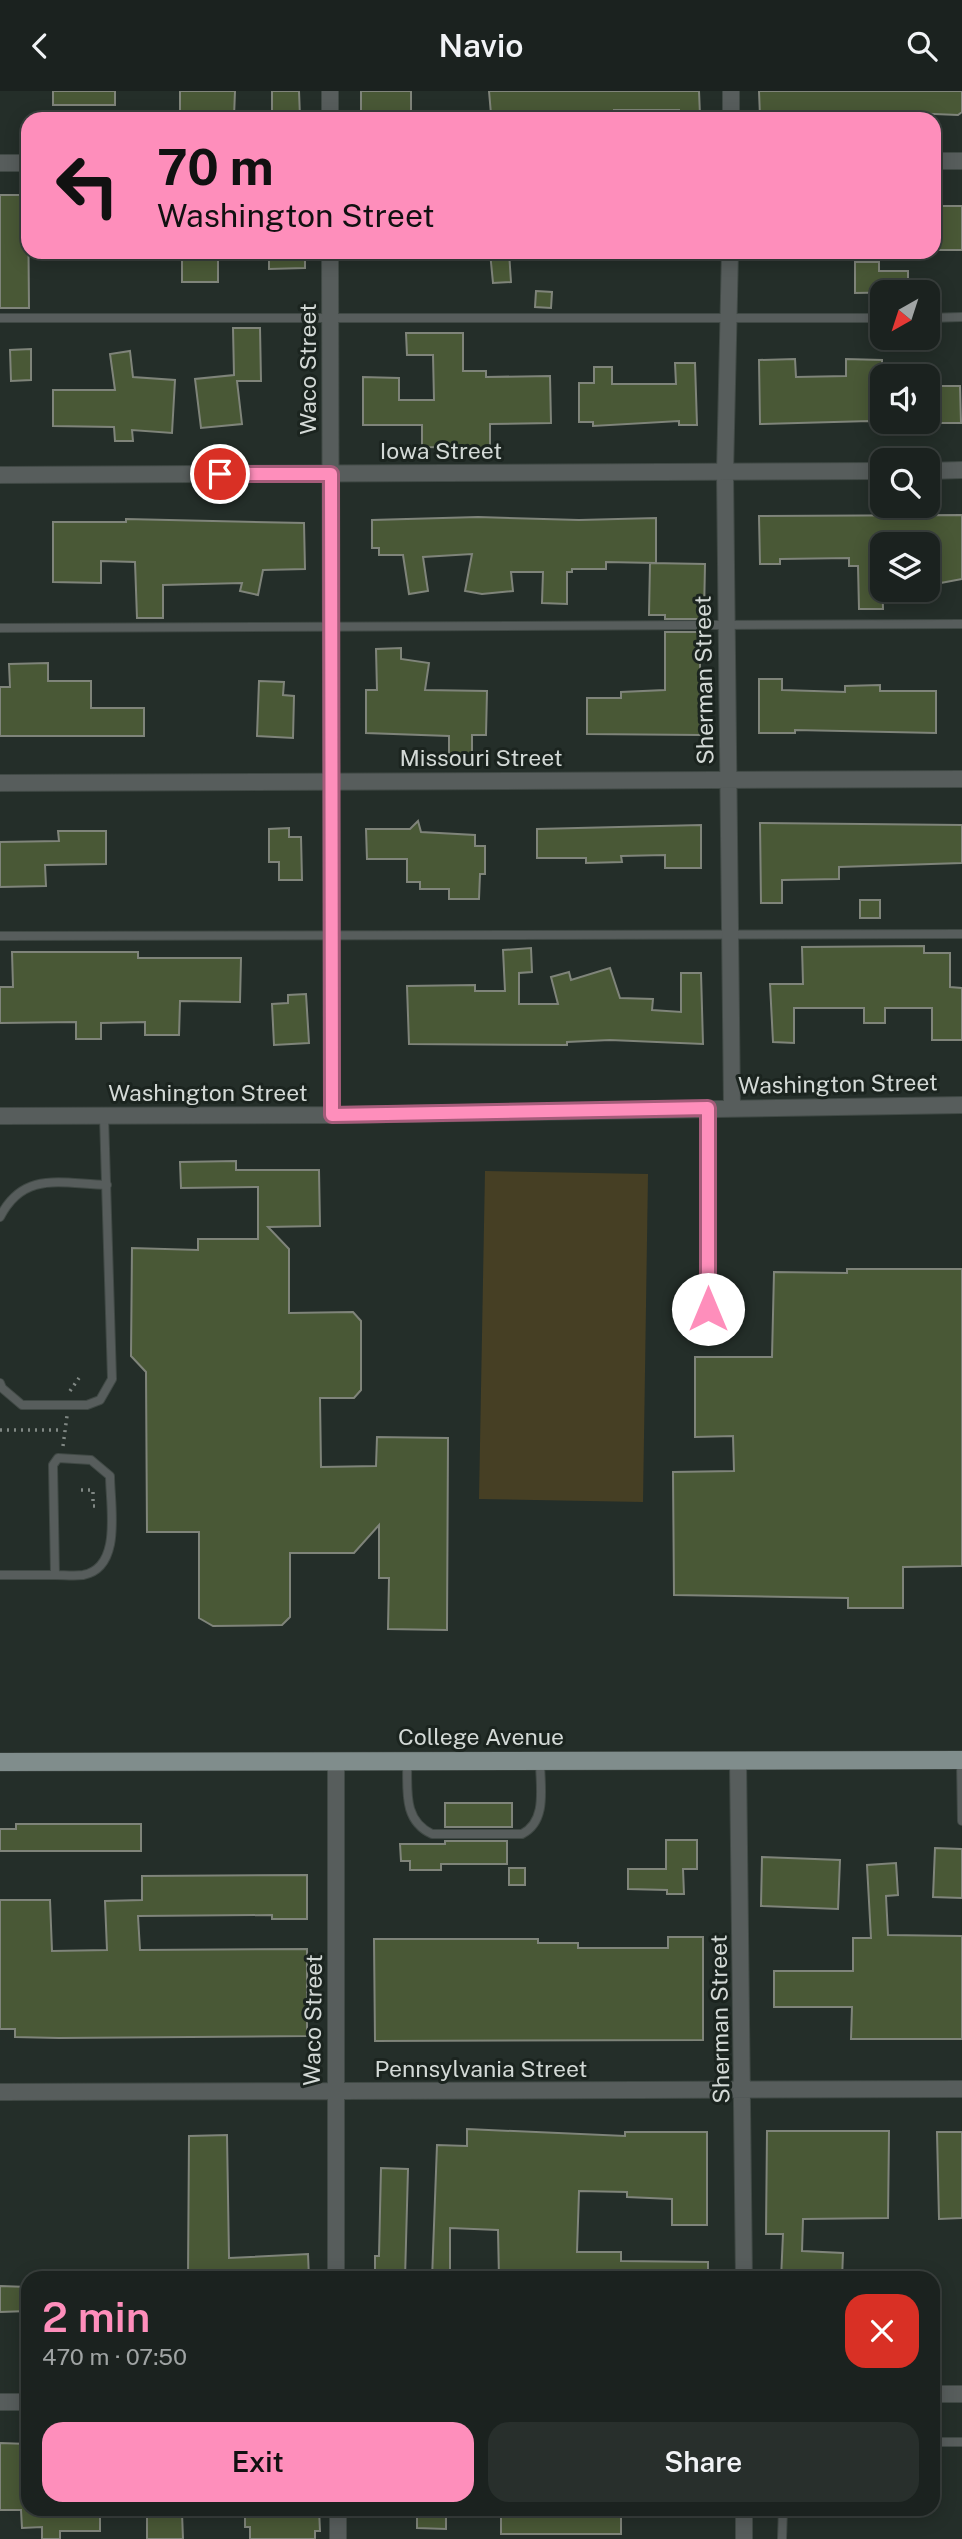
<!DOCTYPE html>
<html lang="en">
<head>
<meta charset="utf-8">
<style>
  body { margin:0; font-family:"Public Sans",sans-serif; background:#282f2c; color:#f1f3f6; height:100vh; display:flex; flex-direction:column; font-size:26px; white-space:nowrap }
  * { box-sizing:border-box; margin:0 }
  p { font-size:23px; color:#a0a4a4 }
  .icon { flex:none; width:38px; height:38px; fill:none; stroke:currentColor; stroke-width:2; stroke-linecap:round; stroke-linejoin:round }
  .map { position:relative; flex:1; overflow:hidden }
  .drawer { position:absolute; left:21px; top:2180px; width:919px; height:245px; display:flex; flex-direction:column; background:#1b221f; border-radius:21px; box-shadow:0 4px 18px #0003,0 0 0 2px #393f3d }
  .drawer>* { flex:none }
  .hud { position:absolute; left:21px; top:21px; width:920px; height:147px; border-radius:21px; box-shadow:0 4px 18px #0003,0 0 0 2px #393f3d; background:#fe8ebb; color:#111; overflow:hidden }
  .needle { width:46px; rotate:219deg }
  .controls { position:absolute; left:870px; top:189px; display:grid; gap:14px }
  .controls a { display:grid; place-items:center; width:70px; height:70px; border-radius:14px; background:#1b221f; box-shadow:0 4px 18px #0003,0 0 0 2px #393f3d; font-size:35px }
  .pin { position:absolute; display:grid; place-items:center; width:60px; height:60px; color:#fff; margin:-30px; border:4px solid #fff; border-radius:50%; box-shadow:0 2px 7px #0007 }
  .me { position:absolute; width:77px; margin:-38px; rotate:0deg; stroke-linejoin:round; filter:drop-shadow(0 0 5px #0008) }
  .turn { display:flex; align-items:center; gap:24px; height:147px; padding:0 21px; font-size:32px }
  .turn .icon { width:91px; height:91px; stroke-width:2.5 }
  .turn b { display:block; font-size:49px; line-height:60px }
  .round { display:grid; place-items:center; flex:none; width:74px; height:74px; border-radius:21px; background:#282f2c }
  .head { display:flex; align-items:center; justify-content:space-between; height:119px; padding:0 21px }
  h1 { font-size:42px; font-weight:600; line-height:52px; color:#fe8ebb }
  .primary-button { display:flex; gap:14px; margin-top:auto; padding:14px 21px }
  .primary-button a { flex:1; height:80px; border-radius:21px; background:#fe8ebb; color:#111; font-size:28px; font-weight:600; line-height:80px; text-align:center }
  .primary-button a+a { background:#282f2c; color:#f1f3f6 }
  header { display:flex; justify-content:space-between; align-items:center; height:91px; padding:0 21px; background:#1b221f; font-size:32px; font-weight:600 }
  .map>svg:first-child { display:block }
</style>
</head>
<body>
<header><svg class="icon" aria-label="back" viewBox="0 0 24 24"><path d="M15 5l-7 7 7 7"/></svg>Navio<svg class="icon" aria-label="search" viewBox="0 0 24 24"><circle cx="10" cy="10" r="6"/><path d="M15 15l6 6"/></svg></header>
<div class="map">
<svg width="962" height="2448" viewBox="0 0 962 2448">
  <rect width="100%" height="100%" fill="#242e29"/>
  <!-- green -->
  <path fill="#463f24" d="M485,1080L648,1083L643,1411L479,1408Z"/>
  <!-- building -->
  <path fill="#495836" stroke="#7f847a" stroke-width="2" d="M53,0H115V14H53Z
    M180,0H235L234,26H180Z
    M272,0H299L300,26H272Z
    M361,0H411V25L361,24Z
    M489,0H699L700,24H679V19H614V22L491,23Z
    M759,0H962V21L958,24L886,21L760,25Z
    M0,104H28L29,217H0Z
    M934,115H962V159H934Z
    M182,161H218V191H182Z
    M269,161H305V177L269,178Z
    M490,161H509L511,191L493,192Z
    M855,171H879V180H908V201L855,202Z
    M536,200L552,201L551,217L535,216Z
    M233,237H260L261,290H237L242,333L201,337L195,288L234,284Z
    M406,242H463V280H486V286L550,285L551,332L490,333V357L422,356V334H363V286L399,287V309H434L433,264H407Z
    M31,258V289L11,290L10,259Z
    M130,260L133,286L175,289L172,342L132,339L133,350H115L114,336L53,335V299H115L110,263Z
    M795,268L796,286L846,285V268L882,269V337L870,330L760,333L759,269Z
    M675,272H695L697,334H679V330L593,335V331H579V292H594V276H612V293H676Z
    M930,295H960L961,332H930Z
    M962,424V488L930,494L929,453H881L883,518H859L858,475H849V467L780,468V473H760L759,425Z
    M478,426L579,429L656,427V472L606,471V478H572V481H567V513L542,512L543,481H511L513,500L482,503L465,500L472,463L423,466L428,500L409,503L403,464H379V457H372V429Z
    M126,428L304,432L305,478L263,479L258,504L240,500L242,492L163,494V527H137L135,471L101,470V492L53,491V431H126Z
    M650,472L705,473L704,524H700V528H665V524H649Z
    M665,541H700V644L587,643V607H621V601L665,599Z
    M401,557V568L429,572L425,599L487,600L486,644H472V665L449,664V645L366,642V599H377L376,558Z
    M48,572V590H91V617H144V645H0V596H10L9,573Z
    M759,588H782V599L845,601V595L880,594V600H936V642L795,639V642H759Z
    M259,590L284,591L283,604L294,605L293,647L257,645Z
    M418,730L421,741L475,744V755H485V783H480L479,808H449V798H420V791H407V768H367L366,738H410Z
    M760,732L962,734V772L839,776V788L782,789V812H761Z
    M701,734V777H665V764L621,765L622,771L586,772V767H537V738Z
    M289,737V746H301L302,789H279V771H269V738Z
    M58,740H106V773L45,774L46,795L0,796V751L59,750Z
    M860,809H880V827H860Z
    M924,855V862H950V896L962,897V949H932V917H885V932H864V917H794V952L773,951L770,893H803L802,856Z
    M531,857L532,881L519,882V913H558L551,886L569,881L571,889L610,877L620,907L653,908L652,919L681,921V882H701L703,953L610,949L567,951V954L409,953L407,895L475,894V900H505L503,859Z
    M12,861H138V867H241L240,911L180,910L179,944H145V931L101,932V948H76V931L0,932V896H13Z
    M306,903L309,952L274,954L272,913L288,912V904Z
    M236,1070V1079H319L320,1135L268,1136L289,1158V1222L353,1221L361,1230V1299L354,1307H320L321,1376L376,1375L377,1346L448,1347L447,1539L388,1538L389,1487H379V1434L354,1462H290V1526L282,1534L213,1535L199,1527V1441H147L146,1281L131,1265L132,1157L198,1159V1148H258V1096L181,1097L180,1071Z
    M847,1178H962V1475L903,1476V1517H848V1507L674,1504L673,1381L734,1380L733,1345L695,1346V1266H772L774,1181L847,1182Z
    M445,1712H512V1736H445Z
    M16,1733H141V1760H0V1738H16Z
    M666,1749H697V1778H683L684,1803H667V1799L628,1798V1778H666Z
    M445,1750H507V1773H441V1779H410V1770H401L400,1753H445Z
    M935,1757L962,1758V1807L933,1806Z
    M762,1766L840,1769L838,1818L761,1815Z
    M896,1772L898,1804L886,1805L888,1844L962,1845V1948H851L852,1916H774V1880H853V1847H871L867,1774Z
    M509,1777H525V1794H509Z
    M307,1784V1828H272V1824L138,1825L140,1859L307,1858V1945L59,1947L15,1946V1938H0V1809H50L52,1860L107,1859L105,1810L142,1809V1785Z
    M668,1846H703V1949L375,1950L374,1848H538V1852H578V1857H668Z
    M467,2038L625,2045V2041H707V2134H672V2108L627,2106V2101L579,2100L577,2161H621V2170L708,2171V2188H499L498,2139L450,2137V2188H432L437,2054L467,2055Z
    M767,2040H889L888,2127L803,2128L802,2160L843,2162L842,2188H781L783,2143H766Z
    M937,2041H962V2127L939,2128Z
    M227,2044L229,2167L308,2163L309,2188H188L189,2045Z
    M381,2077L408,2078L405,2188H375V2165H379Z
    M0,2195L28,2196V2220L0,2221Z
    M0,2352L28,2353V2418L100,2419V2440H60V2448H42V2436L22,2437L21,2419H0Z
    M245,2418H319L320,2440H315V2448H250V2436H245Z
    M417,2418H446V2438L417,2437Z
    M501,2418H621V2443H501Z
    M182,2422L183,2448H147V2423Z"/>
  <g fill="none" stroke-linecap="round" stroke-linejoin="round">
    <!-- service casing -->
    <g stroke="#404945" stroke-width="10">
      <path id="service" d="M0,227H882
        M928,227L962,226
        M0,537L962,533
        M0,845L962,843
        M0,1126C24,1079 62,1093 107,1094
        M708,1218V1017
        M0,1292L2,1297L22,1314H87L100,1309L112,1288L104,1025
        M58,1367L91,1369L110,1385C110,1414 123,1477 83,1484C75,1485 64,1484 55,1484L53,1374Z
        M0,1484H55
        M961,1669L962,1730
        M407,1670C408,1698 402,1729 432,1743H522C548,1730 540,1695 540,1670
        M933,2351H962
        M782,2448L783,2418"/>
    </g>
    <!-- minor casing -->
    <g stroke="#404945" stroke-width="18">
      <path id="minor" d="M330,0V28
        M731,28V0
        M934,70H962
        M0,72H28
        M330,161L332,1024
        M730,161L725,382L732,1017
        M928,380L962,379
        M0,384L882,380
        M0,692L962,688
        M0,1025L332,1024L962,1014
        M738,1669L744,2188
        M336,1670V2188
        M0,2001L962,1998
        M933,2303H962
        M0,2311H28
        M338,2418V2448
        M744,2418V2448"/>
    </g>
    <!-- primary casing -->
    <g stroke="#404945" stroke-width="19">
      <path id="primary" d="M0,1671L962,1669"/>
    </g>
    <!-- path -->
    <path stroke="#808884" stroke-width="3.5" stroke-dasharray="2 5" stroke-linecap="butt" d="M70,1300L79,1287
      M0,1339H63
      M63,1355L67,1325
      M81,1399H93V1415H100"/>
    <!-- service -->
    <use href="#service" stroke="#575d5c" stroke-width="8"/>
    <!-- minor -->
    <use href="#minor" stroke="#575d5c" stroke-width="16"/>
    <!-- primary -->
    <use href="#primary" stroke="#808d8c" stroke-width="18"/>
  </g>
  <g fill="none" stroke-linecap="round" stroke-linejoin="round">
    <!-- route casing -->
    <g stroke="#a55c7a" stroke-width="18">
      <path id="route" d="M220,383H331L332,1024L708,1017V1218"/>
    </g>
    <!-- route -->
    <use href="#route" stroke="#fe8ebb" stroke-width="12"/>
  </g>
  <g text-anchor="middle" stroke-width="6" stroke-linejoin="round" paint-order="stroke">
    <!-- street labels -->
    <g font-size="23" fill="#d3d9d6" stroke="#1b241f">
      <text transform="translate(308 278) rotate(-90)" y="8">Waco Street</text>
      <text x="441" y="368">Iowa Street</text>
      <text transform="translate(704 589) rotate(-91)" y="8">Sherman Street</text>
      <text x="481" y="675">Missouri Street</text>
      <text transform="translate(838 993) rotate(-1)" y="8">Washington Street</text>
      <text x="208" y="1010">Washington Street</text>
      <text x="481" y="1654">College Avenue</text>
      <text transform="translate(720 1928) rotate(-91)" y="8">Sherman Street</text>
      <text transform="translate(313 1929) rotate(-89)" y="8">Waco Street</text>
      <text x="481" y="1986">Pennsylvania Street</text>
    </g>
  </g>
</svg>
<div class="controls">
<a><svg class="needle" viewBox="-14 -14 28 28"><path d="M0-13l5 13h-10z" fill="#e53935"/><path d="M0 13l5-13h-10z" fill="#a0a4a4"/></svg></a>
<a><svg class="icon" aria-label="sound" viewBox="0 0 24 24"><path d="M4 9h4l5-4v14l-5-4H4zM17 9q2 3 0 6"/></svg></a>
<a><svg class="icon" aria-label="search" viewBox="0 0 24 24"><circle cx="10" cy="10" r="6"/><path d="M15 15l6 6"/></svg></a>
<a><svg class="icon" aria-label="layers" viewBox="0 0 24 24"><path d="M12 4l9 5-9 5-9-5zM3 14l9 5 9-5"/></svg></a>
</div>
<div class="pin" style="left:220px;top:383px;background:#d93025"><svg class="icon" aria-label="arrive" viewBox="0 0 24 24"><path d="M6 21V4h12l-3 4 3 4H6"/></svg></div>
<svg class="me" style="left:708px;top:1218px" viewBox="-20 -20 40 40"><circle r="19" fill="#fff"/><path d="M0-13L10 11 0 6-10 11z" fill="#fe8ebb"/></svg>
<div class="hud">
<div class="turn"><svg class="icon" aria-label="left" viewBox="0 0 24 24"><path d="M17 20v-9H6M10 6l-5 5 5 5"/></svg><div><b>70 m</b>Washington Street</div></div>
</div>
<section class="drawer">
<div class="head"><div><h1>2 min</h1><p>470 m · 07:50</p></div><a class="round" style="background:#d93025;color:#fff"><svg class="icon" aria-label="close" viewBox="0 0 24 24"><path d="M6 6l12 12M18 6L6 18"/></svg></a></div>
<div class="primary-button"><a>Exit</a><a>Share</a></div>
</section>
</div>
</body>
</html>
